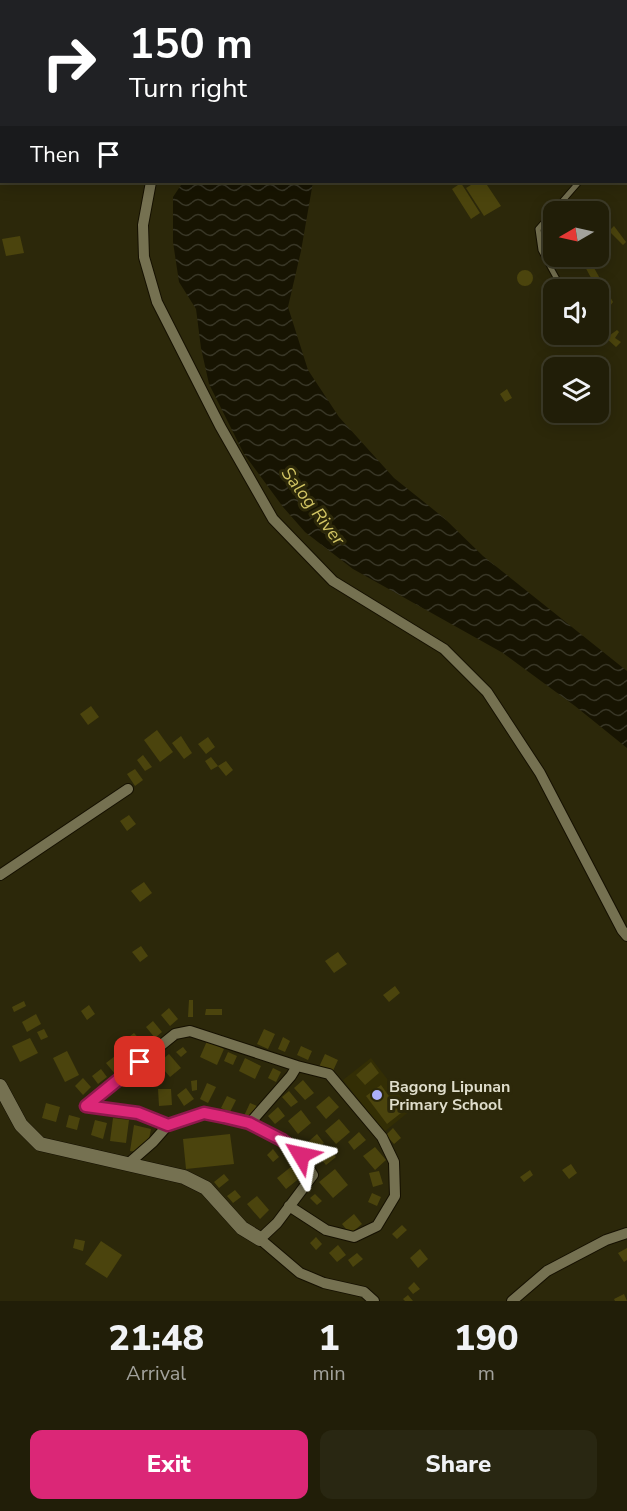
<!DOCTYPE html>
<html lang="en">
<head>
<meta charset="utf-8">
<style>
  body { margin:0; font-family:"Nunito Sans",sans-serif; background:#292712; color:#f1f3f6; height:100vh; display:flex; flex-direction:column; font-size:22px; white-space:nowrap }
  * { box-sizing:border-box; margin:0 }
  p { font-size:20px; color:#a2a29c }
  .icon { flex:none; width:33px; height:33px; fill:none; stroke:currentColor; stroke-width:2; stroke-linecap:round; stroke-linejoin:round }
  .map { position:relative; height:1301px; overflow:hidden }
  .sheet { display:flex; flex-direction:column; background:#211e08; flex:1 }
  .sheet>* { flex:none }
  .top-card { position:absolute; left:0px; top:0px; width:627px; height:183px; box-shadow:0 3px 15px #0003,0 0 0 2px #3e3c29; background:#202124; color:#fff; overflow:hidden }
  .needle { width:39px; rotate:261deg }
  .fabs { position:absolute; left:543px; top:201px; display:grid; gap:12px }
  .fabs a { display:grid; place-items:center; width:66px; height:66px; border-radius:12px; background:#211e08; box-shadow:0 3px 15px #0003,0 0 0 2px #3e3c29; font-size:30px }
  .pin { position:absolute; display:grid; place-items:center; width:51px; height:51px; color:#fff; margin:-26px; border-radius:12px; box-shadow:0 3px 9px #0006 }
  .me { position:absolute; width:66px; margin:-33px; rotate:306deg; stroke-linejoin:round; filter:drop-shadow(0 0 4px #0008) }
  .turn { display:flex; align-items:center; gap:21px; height:126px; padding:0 30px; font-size:27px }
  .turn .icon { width:78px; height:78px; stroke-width:2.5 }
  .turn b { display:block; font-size:42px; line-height:51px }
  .then { display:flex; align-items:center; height:57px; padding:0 30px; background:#0003; gap:12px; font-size:22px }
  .eta { display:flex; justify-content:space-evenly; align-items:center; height:102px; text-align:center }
  .eta b { font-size:36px; font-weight:800; line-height:42px }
  .primary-button { display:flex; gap:12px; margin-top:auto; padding:12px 30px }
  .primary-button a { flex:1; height:69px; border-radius:12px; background:#db2777; color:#fff; font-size:24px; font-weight:800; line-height:69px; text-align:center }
  .primary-button a+a { background:#292712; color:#f1f3f6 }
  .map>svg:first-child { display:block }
</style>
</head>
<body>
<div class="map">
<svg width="627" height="1301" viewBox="0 0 627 1301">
  <defs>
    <pattern id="water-waves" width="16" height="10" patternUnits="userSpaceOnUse" patternTransform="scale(1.5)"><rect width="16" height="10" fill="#171402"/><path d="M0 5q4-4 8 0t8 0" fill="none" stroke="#383626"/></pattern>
  </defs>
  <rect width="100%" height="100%" fill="#2c280a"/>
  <!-- built -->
  <path fill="#332e05" d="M371,1058L411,1110L384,1132L343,1080Z"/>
  <!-- water -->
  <path fill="url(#water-waves)" d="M326,0H447L324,1Z
    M183,182H313L301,251L288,307L308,370L339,417L394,478L444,518L483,556L627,671V748L575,706L503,653L353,569L305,532L283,507L244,454L209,384L201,348L196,309L179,282L173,242V197Z"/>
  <!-- building -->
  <path fill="#4b440d" d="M476,182H485L501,206L484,216L466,188Z
    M461,183L480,213L471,219L452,189Z
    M614,226L626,242L623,245L609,231Z
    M20,236L24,253L6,256L2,239Z
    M588,257L613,302L608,309L583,263Z
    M517 278a8 8 0 1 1 16 0a8 8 0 1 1-16 0Z
    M617,330L619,332L615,338L621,342L616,347L606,338Z
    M507,389L512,398L505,402L500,394Z
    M91,706L99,717L88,725L80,714Z
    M157,730L173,752L160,762L144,740Z
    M181,736L192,753L184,759L172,743Z
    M208,737L215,747L206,754L198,744Z
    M143,755L152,767L145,771L137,760Z
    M211,757L218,766L211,770L205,761Z
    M226,761L233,770L226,776L218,766Z
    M135,769L143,780L135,786L127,774Z
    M129,815L136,824L127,831L120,821Z
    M144,882L152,893L140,902L131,891Z
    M141,946L148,956L140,962L132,952Z
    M338,952L347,964L334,973L325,961Z
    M395,986L400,993L389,1002L383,995Z
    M189,1000H193V1017H188Z
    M24,1001L26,1006L14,1012L12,1007Z
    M89,1005L95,1014L87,1020L81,1011Z
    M169,1008L178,1019L170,1026L161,1015Z
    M206,1009H222V1015H205Z
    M36,1014L41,1024L27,1032L22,1022Z
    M153,1021L162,1032L155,1038L146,1027Z
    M44,1029L48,1037L41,1040L37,1032Z
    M264,1029L275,1034L268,1049L257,1044Z
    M134,1033L144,1044L131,1055L121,1043Z
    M283,1037L290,1041L285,1052L278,1049Z
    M30,1038L38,1053L20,1062L12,1046Z
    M207,1041L224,1049L217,1065L200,1057Z
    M301,1046L312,1051L308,1060L297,1055Z
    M183,1047L187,1052L181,1057L176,1052Z
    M67,1051L79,1075L65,1082L53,1058Z
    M228,1052L237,1056L233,1065L224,1061Z
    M119,1053L127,1063L115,1074L106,1063Z
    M169,1054L181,1068L170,1077L158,1063Z
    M325,1054L338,1060L332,1073L319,1067Z
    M245,1058L261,1066L255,1079L239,1071Z
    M371,1062L379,1073L365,1085L356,1075Z
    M273,1068L281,1072L276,1082L268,1078Z
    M101,1069L107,1077L98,1084L92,1076Z
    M148,1073L154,1080L149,1084L143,1077Z
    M83,1078L91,1087L83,1095L75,1086Z
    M197,1080V1090L192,1091L191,1081Z
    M303,1080L314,1093L305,1100L294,1088Z
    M207,1083L216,1087L208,1103L200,1099Z
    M381,1085L401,1113L387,1124L366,1096Z
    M186,1088L194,1099L184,1106L177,1095Z
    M158,1089H171L172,1105L159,1106Z
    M289,1091L298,1102L291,1107L282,1097Z
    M227,1096L236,1100L230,1112L221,1108Z
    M329,1096L339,1107L326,1119L316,1107Z
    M46,1103L60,1107L56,1122L42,1118Z
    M250,1103L257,1106L250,1121L243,1118Z
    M278,1107L285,1116L275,1124L268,1116Z
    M301,1110L311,1123L298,1134L288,1121Z
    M69,1115L80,1118L77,1130L66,1127Z
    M113,1118L129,1120L126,1143L110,1141Z
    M339,1119L350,1132L336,1144L325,1131Z
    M95,1120L107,1123L103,1139L91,1135Z
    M134,1125L151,1129L149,1139L136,1152L130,1151Z
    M393,1128L401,1138L394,1144L386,1135Z
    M359,1132L366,1140L354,1150L348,1142Z
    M230,1134L234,1164L186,1169L183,1139Z
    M317,1134L324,1143L316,1150L309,1141Z
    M375,1147L386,1160L375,1170L363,1156Z
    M273,1149L279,1157L273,1162L267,1155Z
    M330,1150L336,1157L326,1165L321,1159Z
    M571,1164L577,1173L569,1179L562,1170Z
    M292,1166L301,1177L286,1189L277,1178Z
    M335,1169L348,1185L333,1198L319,1182Z
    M530,1170L533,1175L524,1182L520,1177Z
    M379,1171L383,1184L373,1187L369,1173Z
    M224,1174L229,1180L219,1188L214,1182Z
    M235,1190L241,1197L233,1203L227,1196Z
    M372,1193L381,1197L377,1206L368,1202Z
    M315,1194L322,1201L317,1205L310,1198Z
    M257,1196L269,1210L260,1219L247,1204Z
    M354,1214L362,1224L350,1234L342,1224Z
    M402,1225L407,1230L397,1239L392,1234Z
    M316,1237L322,1244L316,1250L310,1243Z
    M75,1239L85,1241L83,1251L73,1248Z
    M101,1241L122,1255L107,1278L85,1264Z
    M338,1245L346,1255L337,1262L329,1253Z
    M627,1248V1260L624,1262L618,1253Z
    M420,1249L428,1259L418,1268L410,1258Z
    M357,1253L363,1259L353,1267L348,1260Z
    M414,1282L420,1289L413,1294L408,1288Z
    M624,1294L627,1301H615L614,1299Z
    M408,1295L413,1301H405L403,1299Z"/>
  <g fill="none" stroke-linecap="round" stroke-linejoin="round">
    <!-- lane casing -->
    <g stroke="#151000" stroke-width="7">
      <path id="lane" d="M563,290L541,250L538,229L579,182"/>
    </g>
    <!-- street casing -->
    <g stroke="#151000" stroke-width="12">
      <path id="street" d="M80,2L81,0
        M266,2L267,0
        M0,99L2,97
        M626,133L627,132
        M151,182L143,225L144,257L157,302L220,426L273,519L333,581L444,649L487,692L540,773L622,930L627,936
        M0,875L128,789
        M168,1125L204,1113L250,1123
        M129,1163L153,1142L168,1125L138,1113L86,1106L175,1034L190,1031L297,1066L291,1076L250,1123L282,1140L301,1155L313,1175L277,1223L260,1239L300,1273L324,1283L364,1292L374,1301
        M289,1206L326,1230L354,1237L377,1226L395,1196L394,1162L382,1137L329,1074L297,1066
        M512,1301L547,1271L606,1240L627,1233"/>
    </g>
    <!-- secondary casing -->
    <g stroke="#151000" stroke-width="15">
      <path id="secondary" d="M0,1086L21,1125L40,1144L184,1177L206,1188L242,1228L260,1239"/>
    </g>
    <!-- lane -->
    <use href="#lane" stroke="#757151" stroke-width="5"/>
    <!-- street -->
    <use href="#street" stroke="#757151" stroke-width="10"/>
    <!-- secondary -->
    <use href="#secondary" stroke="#757151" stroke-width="14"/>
  </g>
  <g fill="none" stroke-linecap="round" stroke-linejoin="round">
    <!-- route casing -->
    <g stroke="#8e194d" stroke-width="15">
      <path id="route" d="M140,1062L86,1106L138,1113L168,1125L204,1113L224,1117L249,1123L282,1140L301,1155"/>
    </g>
    <!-- route -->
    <use href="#route" stroke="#db2777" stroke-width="10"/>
  </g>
  <!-- markers -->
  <circle fill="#acaffb" stroke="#2c280a" stroke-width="2" cx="377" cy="1095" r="6"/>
  <g text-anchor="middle" stroke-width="6" stroke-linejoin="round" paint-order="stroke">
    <!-- poi labels -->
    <g font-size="16" font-weight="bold" fill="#dfddcb" stroke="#2c280a" text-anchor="start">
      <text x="389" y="1092">Bagong Lipunan<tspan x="389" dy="18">Primary School</tspan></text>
    </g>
    <!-- water labels -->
    <g font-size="18" font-style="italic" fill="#d1c463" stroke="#2c280a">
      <text transform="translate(313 506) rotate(53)" y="6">Salog River</text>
    </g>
  </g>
</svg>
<div class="fabs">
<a><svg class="needle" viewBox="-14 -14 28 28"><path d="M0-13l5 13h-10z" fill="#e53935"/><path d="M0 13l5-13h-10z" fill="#a2a29c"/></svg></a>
<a><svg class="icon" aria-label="sound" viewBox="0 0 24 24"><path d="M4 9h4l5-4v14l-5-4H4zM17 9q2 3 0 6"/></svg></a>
<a><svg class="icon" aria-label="layers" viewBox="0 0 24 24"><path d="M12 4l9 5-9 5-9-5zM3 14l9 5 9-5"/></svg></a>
</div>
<div class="pin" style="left:140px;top:1062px;background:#d93025"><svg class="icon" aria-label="arrive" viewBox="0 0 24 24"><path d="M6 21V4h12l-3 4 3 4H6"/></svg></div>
<svg class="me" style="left:301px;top:1155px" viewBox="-20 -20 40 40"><path d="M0-17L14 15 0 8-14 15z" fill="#db2777" stroke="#fff" stroke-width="4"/></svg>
<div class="top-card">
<div class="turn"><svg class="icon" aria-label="right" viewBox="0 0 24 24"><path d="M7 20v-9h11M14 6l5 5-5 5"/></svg><div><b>150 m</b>Turn right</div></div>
<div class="then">Then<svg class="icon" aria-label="arrive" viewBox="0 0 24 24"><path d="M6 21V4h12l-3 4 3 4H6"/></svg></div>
</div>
</div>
<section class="sheet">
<div class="eta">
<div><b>21:48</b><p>Arrival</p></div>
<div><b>1</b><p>min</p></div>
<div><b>190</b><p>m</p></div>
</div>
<div class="primary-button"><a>Exit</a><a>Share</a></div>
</section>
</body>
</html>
